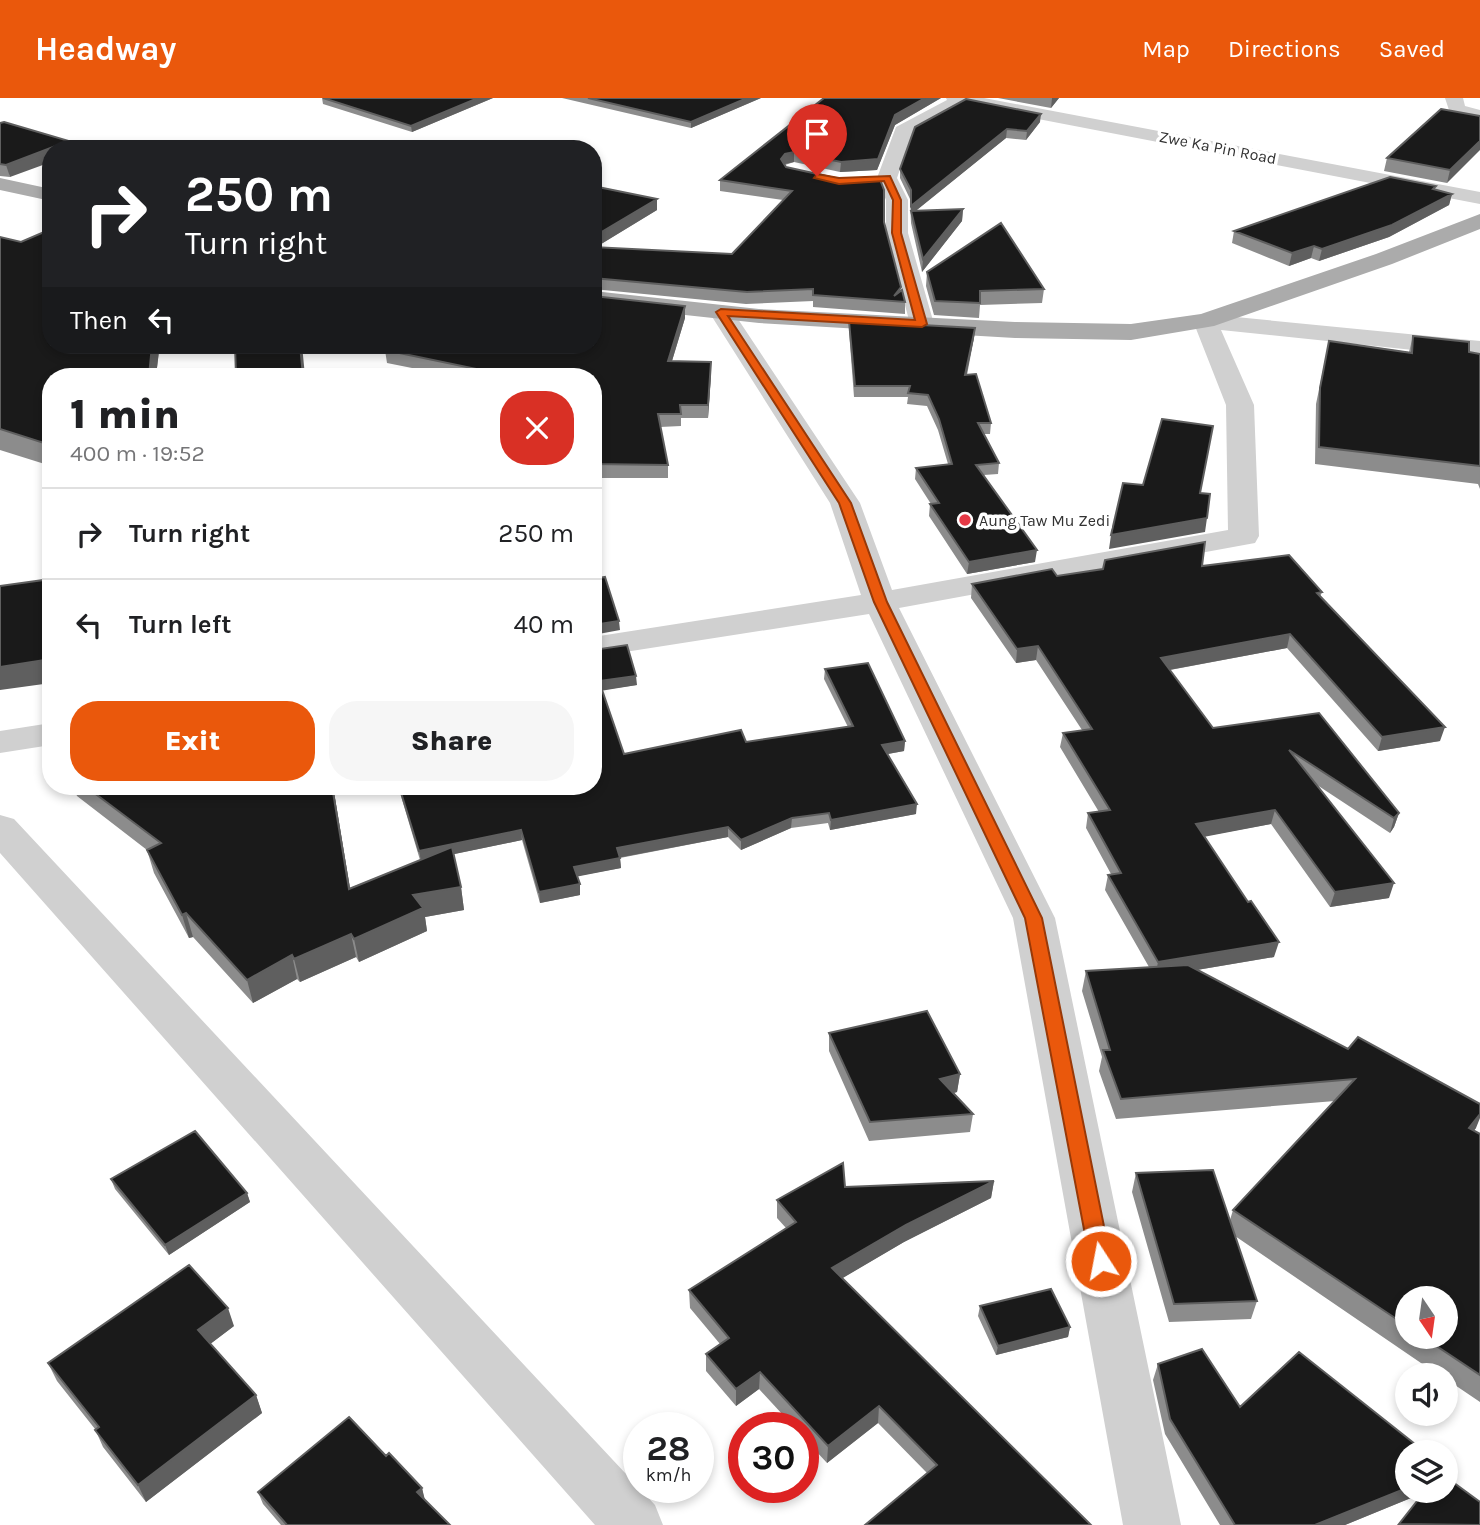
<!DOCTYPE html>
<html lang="en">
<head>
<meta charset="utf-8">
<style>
  body { margin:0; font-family:Karla,sans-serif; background:#f6f6f6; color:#202124; height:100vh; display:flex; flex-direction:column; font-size:26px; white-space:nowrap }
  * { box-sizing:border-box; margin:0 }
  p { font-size:23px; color:#757577 }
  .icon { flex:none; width:38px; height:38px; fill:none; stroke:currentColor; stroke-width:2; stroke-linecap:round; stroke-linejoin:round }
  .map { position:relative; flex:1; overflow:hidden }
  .details { position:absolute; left:42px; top:270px; width:560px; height:427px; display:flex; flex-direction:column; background:#fff; border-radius:28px; box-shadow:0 4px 10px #0003 }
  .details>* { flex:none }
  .top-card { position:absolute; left:42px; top:42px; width:560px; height:214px; border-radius:28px; box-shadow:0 4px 10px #0003; background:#202124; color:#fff; overflow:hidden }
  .needle { width:46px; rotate:167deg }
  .buttons { position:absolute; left:1395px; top:1188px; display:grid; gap:14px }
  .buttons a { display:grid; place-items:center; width:63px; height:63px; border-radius:50%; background:#fff; box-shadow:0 4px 10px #0003; font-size:35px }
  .speed { position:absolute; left:623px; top:1314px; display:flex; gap:14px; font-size:35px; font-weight:700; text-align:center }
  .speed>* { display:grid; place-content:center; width:91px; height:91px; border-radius:50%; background:#fff; box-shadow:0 4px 10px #0003; line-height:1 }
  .speed small { font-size:18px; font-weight:400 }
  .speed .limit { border:10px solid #d22; background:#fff; color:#111 }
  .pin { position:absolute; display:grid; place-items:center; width:60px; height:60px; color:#fff; margin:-72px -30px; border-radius:50% 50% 50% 0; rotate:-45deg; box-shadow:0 0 7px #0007 }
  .pin .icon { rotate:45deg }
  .me { position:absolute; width:77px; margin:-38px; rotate:349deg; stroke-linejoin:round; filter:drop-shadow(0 0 5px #0008) }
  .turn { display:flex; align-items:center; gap:24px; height:147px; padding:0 28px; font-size:32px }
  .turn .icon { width:91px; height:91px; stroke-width:2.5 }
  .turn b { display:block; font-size:49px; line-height:60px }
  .then { display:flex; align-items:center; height:66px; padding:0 28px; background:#0003; gap:14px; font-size:26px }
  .round { display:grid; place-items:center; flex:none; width:74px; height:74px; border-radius:28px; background:#f6f6f6 }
  .summary { display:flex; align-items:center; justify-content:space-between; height:119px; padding:0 28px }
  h1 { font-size:42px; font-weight:800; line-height:52px }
  .button { display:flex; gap:14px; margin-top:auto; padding:14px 28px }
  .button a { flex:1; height:80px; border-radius:28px; background:#ea580c; color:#fff; font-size:28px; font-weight:800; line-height:80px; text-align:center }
  .button a+a { background:#f6f6f6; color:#202124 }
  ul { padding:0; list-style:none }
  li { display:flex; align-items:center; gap:21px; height:91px; padding:0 28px; border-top:2px solid #e0e0e0 }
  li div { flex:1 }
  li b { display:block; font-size:26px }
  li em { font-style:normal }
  header { display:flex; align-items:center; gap:42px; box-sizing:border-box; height:98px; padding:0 35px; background:#ea580c; color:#fff }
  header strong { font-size:33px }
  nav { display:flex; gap:38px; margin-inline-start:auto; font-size:24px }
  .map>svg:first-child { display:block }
</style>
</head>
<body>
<header>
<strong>Headway</strong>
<nav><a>Map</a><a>Directions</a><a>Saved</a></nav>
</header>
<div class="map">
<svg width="1480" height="1427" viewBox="0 0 1480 1427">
  <rect width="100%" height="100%" fill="#fff"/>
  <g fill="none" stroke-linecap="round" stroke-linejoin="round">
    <!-- minor -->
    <path fill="#d0d0d0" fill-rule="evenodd" d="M946,0H984L1480,94V106L965,7L912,36L897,80L908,102V135L934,226L931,231L922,233L913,231L910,226L886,135V102L877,80L896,29L947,2Z
      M1445,0H1463L1465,8L1480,12V24L1450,15Z
      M721,207L730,209L860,405L892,492L1228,432L1226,307L1193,223L1196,218L1205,216L1480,243V259L1221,232L1254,307L1259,438L1255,445L899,510L1055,820L1181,1427H1123L1013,820L869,516L593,559V539L861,497L830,405L709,214L712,209Z
      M51,625V647L0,655V633Z
      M0,717L14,721L655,1407L663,1427H595L0,755Z"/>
    <!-- major -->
    <path fill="#ababab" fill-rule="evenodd" d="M0,80L51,91V103L0,92Z
      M1480,116V131L1392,166L1214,228L1131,242L1015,240L759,225L593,207V193L759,211L1015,224L1131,226L1201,216L1376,156Z"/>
  </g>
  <!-- wall -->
  <path fill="#8c8c8c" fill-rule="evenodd" d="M322,0H493L412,34L323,6Z
    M562,0H761L691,30Z
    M824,0H941L895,27L877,72L840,74L794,64L785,67L786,69L884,124L901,193L905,204V216L813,209V203L746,206L593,191V88L657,101V112L596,149L732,156L783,102L720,93V82Z
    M998,0H1059L1051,10Z
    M1480,18L1447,85L1384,73L1387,60Z
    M1040,24L1026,42L1006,40L915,113L963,111L962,123L922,174L911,125L910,101L900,80V71L915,29Z
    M0,25L10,79L0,78Z
    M1435,91L1452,96L1449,107L1389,139L1319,163L1311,160L1289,168L1232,145L1234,133Z
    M0,139L51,247L159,253L156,278H51V368L0,352Z
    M927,174L1044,191L1042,205L980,207L979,220L934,217L926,188Z
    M685,208V220L672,263L711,276L708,320H681V328L660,329L668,367V380H593V278H452L387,265L385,252Z
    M849,223L975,230L974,240L967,277L991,325L990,336H983L999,365L998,376L984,377L1035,464L967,476L929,418L930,406H931L915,381L916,370L948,366L938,332L927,308L907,306L908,299H854L849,233Z
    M1413,238L1469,254L1480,256V391L1478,386L1315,366L1316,306L1329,243L1409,254Z
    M1202,468L1322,494L1320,499L1440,643L1378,653L1287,550L1170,572L1213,630L1319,615L1399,715L1394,729L1390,735L1317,687L1389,800L1330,809L1271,726L1205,738L1274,859L1197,872L1476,1030L1474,1032L1480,1036V1304L1446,1281V1278H1440L1235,1138L1257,1203L1251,1221L1169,1224L1132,1094L1136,1075L1230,1122L1233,1112L1335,1003L1116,1021L1099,973L1102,959L1082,893L1086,873L1149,869L1105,792L1108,777L1111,776L1086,730L1088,715L1099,714L1060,649L1063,635L1082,632L1036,562L1016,565L971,500L972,486L1057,478ZM1407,1200L1446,1239H1407Z
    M593,552L637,587L602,592L624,656L746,644L848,629L824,581L825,571L905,643L904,653L888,656L916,716L830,732L828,725L791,730L741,752L728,739L620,760L621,770L577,778L580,786V797L540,805L522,742L454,756L461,789L464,812L425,819L427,833L359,864L356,859L300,884L297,881L253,905L193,839L189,840L154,775L147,752L77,698L73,688H221L232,695L231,688H333L350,790L420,762L398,688H593Z
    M829,935L960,976L957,994L954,995L973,1016L970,1034L869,1043L829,953Z
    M111,1081L247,1095L250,1104L169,1157L115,1091Z
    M994,1083L991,1100L904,1144L842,1180L1091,1427L927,1375L878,1325L827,1365L803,1339V1330H795L759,1291L736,1308L706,1273V1256L720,1246L690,1210L689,1192L786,1130L777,1120V1102L845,1089Z
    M980,1208L1070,1229L1068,1239L996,1257L978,1218Z
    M234,1228L210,1246L256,1297L262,1315L146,1404L103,1349L95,1331L57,1283L48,1265Z
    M1158,1266L1240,1309L1446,1371L1449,1373L1446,1379L1480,1427H1399L1423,1395L1345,1427H1220L1165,1336L1153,1282Z
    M386,1358L422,1390L424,1401L450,1427H281L263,1406L258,1394Z"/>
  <!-- shaded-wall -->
  <path fill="#5f5f5f" d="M478,0H493L412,34L411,28Z
    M747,0H761L691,30V24Z
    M925,0H941L895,27L877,72L840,74L841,64L895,17Z
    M1052,0H1059L1051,10Z
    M1041,16L1040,24L1026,42L1027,33Z
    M1007,31L1006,40L912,116L911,113V117V108Z
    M69,43L71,51H51V64L10,79L6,67Z
    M1480,43V52L1447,85L1450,72Z
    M794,54V64L785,66L781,71V61L785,56Z
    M1452,96L1449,107L1389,139L1319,163L1322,151Z
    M657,101V112L593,151V139Z
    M963,111L962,123L922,174L923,161Z
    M1314,148L1311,160L1289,168L1292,155Z
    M685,208V220L668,276V263Z
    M975,230L974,240L964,288L965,277Z
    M152,247H157L159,253L156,278H149Z
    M300,247H302L305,278H303Z
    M711,264V276L708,320V307Z
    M51,344V359L47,346Z
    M1207,420L1205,434L1109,451L1111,437Z
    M1037,452L1035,464L967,476L969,464Z
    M619,523L620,532L593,537V527Z
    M1290,536L1287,550L1158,574L1161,560Z
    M1038,548L1036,562L1016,565L1017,551Z
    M51,561V585L0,592V569Z
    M636,578L637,587L600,593L599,583Z
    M1445,629L1440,643L1378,653L1382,639Z
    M905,643L904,653L882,657V647Z
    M332,688H333L354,814L349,791Z
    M917,706L916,716L830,732L831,722Z
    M1275,712L1271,726L1193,741L1196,726Z
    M1399,715L1394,729L1390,735L1394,720Z
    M792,720L791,730L741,752V742Z
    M728,729V739L617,760V750Z
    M521,732L522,742L421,763L419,753Z
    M620,760L621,770L575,779L574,769Z
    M1394,785L1389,800L1330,809L1335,794Z
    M580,786V797L540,805L539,794Z
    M461,789L464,812L425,819L427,833L359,864L354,841L413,797Z
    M186,815L193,839L189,840L182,817Z
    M351,836L356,859L300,884L294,861Z
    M1279,844L1274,859L1155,879L1158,864Z
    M292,857L297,881L253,905L247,882Z
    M960,976L957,994L938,999L940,981Z
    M1480,1016V1020L1476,1030L1460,1050L1469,1030Z
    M994,1083L991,1100L904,1144L831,1187L832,1170L906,1127Z
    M247,1095L250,1104L169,1157L165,1147Z
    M228,1210L234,1228L205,1250L198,1232Z
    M1070,1229L1068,1239L996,1257L998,1248Z
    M760,1274L759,1291L736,1308V1291Z
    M256,1297L262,1315L146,1404L138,1387Z
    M879,1308L878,1325L827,1365L828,1348Z
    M422,1390L425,1402L417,1394Z
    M1407,1390V1393H1428L1345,1427H1315Z"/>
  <!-- building -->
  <path fill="#1a1a1a" stroke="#5f5f5f" stroke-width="2" d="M323,0H478L411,28Z
    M588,0H747L691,24Z
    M824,0H925L895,17L878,61L841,64L794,54L785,56L781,61L786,69L840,81L879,79L884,92V124L901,189L894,198L902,192L905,204L813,197V191L747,194L593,180V149L732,156L792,93L720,82Z
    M966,1L1041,16L1027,33L1007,31L911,108V92L900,71L915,29Z
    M1441,11L1480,18V43L1450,72L1387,60Z
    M4,24L69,43L6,67L0,66V25Z
    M1390,79L1436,88L1433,91L1452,96L1392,127L1322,151L1314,148L1292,155L1234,133Z
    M593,88L657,101L593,139Z
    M963,111L923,161L911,113Z
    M1001,125L1044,191L980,193V205L935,203L927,174Z
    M51,131V247H152L149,278H51V344L47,346L0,331V139L21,144Z
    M593,198L685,208L668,263L711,264L708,307H680L681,316H658L668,367L593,366V297L596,296H593V278H510L385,252L393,247H593Z
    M849,223L975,230L965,277L976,276L991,325H978L999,365L976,367L1037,452L969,464L930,406L939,405L916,370L952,366L939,321L928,297L908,295L910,288H855Z
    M1413,238L1469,244V254L1480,256V368L1319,349L1320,290L1329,243L1412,255Z
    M235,247H300L303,278H236Z
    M1162,321L1213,328L1200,395L1210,396L1207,420L1111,437L1123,385L1143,387Z
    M1205,444L1202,468L1289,457L1322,494L1317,495L1445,629L1382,639L1290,536L1161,560L1213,630L1319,615L1399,715L1394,720L1289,652L1394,785L1335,794L1275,712L1196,726L1248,804L1251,803L1279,844L1158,864L1108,777L1121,775L1088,715L1110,712L1063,635L1092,631L1038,548L1017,551L972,486L1052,471L1057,478L1103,471L1105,462Z
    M605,479L619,523L593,527V481Z
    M51,481V561L0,569V488Z
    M627,547L636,578L599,583L624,656L741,632L746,644L853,628L825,571L868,565L905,643L882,647L917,706L831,722L829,715L792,720L741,742L728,729L617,750L620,760L574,769L580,786L539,794L521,732L419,753L399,688H593V552Z
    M85,688H221L232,695L231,688H332L349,791L452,749L461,789L413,797L423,810L354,841L351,836L294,861L292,857L247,882L186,815L182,817L147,752L161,745Z
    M1188,867L1348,951L1358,939L1480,1006V1016L1469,1030L1480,1036V1277L1423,1239H1446V1200H1407V1228L1233,1112L1355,981L1121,1001L1103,952H1110L1086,873Z
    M927,913L960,976L940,981L973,1016L870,1024L829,935Z
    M195,1033L247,1095L165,1147L111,1081Z
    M843,1065L845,1089L994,1083L906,1127L832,1170L1091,1427H865L937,1367L879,1308L828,1348L760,1274L736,1291L706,1256L729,1240L689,1192L796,1124L777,1102Z
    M1213,1072L1257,1203L1174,1206L1136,1075Z
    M189,1167L228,1210L198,1232L256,1297L138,1387L95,1332L99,1329L48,1265Z
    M1051,1191L1070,1229L998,1248L980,1208Z
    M1202,1251L1240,1309L1299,1254L1425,1354H1407V1390L1315,1427H1235L1170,1321L1158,1266Z
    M349,1319L386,1358L389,1355L422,1390L417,1394L450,1427H287L258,1394Z
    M1446,1379L1480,1404V1427L1399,1426L1425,1393H1446Z"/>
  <!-- route -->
  <path fill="#ea580c" stroke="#983908" stroke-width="2" d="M817,76L839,80L890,78L901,102V135L927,226L922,229L728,218L851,405L887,504L1042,820L1111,1163L1108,1169L1101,1172L1093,1169L1090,1163L1025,820L874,504L839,405L716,214L721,211L915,222L892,135L893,102L884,83L839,86L814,80Z"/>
  <!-- markers -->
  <circle fill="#e63946" stroke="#fff" stroke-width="2.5" cx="965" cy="422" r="7"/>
  <g text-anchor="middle" stroke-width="7" stroke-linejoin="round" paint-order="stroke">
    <!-- far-street labels -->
    <g font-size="16" fill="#333" stroke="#fff">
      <text transform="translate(1218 49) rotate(11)" y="6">Zwe Ka Pin Road</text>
    </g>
    <!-- far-poi labels -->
    <g font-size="16" fill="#333" stroke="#fff" text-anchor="start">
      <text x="979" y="428">Aung Taw Mu Zedi</text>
    </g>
  </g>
</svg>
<div class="buttons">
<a><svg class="needle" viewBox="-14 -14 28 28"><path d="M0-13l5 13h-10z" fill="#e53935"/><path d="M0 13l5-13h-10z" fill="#757577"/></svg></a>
<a><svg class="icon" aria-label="sound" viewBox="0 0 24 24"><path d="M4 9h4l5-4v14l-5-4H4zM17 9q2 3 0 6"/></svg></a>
<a><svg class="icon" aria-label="layers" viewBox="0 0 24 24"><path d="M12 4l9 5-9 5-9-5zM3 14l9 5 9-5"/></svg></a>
</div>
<div class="speed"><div>28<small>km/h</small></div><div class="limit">30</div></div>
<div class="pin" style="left:817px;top:78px;background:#d93025"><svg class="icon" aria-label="arrive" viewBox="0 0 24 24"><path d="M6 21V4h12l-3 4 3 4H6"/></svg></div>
<svg class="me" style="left:1101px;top:1163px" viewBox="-20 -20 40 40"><circle r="17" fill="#ea580c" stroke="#fff" stroke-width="3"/><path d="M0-11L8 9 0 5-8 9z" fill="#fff"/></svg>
<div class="top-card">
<div class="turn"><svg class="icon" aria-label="right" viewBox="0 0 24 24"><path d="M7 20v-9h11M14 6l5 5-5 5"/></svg><div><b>250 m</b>Turn right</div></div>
<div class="then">Then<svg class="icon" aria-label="left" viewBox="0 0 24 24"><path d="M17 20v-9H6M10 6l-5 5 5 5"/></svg></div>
</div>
<section class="details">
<div class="summary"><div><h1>1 min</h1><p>400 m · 19:52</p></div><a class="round" style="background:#d93025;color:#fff"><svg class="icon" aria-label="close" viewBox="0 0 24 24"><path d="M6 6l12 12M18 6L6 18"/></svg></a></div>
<ul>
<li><svg class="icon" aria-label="right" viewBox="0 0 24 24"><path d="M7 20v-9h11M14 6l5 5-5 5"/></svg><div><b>Turn right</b></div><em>250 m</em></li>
<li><svg class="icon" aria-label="left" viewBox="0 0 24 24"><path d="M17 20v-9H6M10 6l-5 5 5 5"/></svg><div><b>Turn left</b></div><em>40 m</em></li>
</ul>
<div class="button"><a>Exit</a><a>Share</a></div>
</section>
</div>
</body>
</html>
